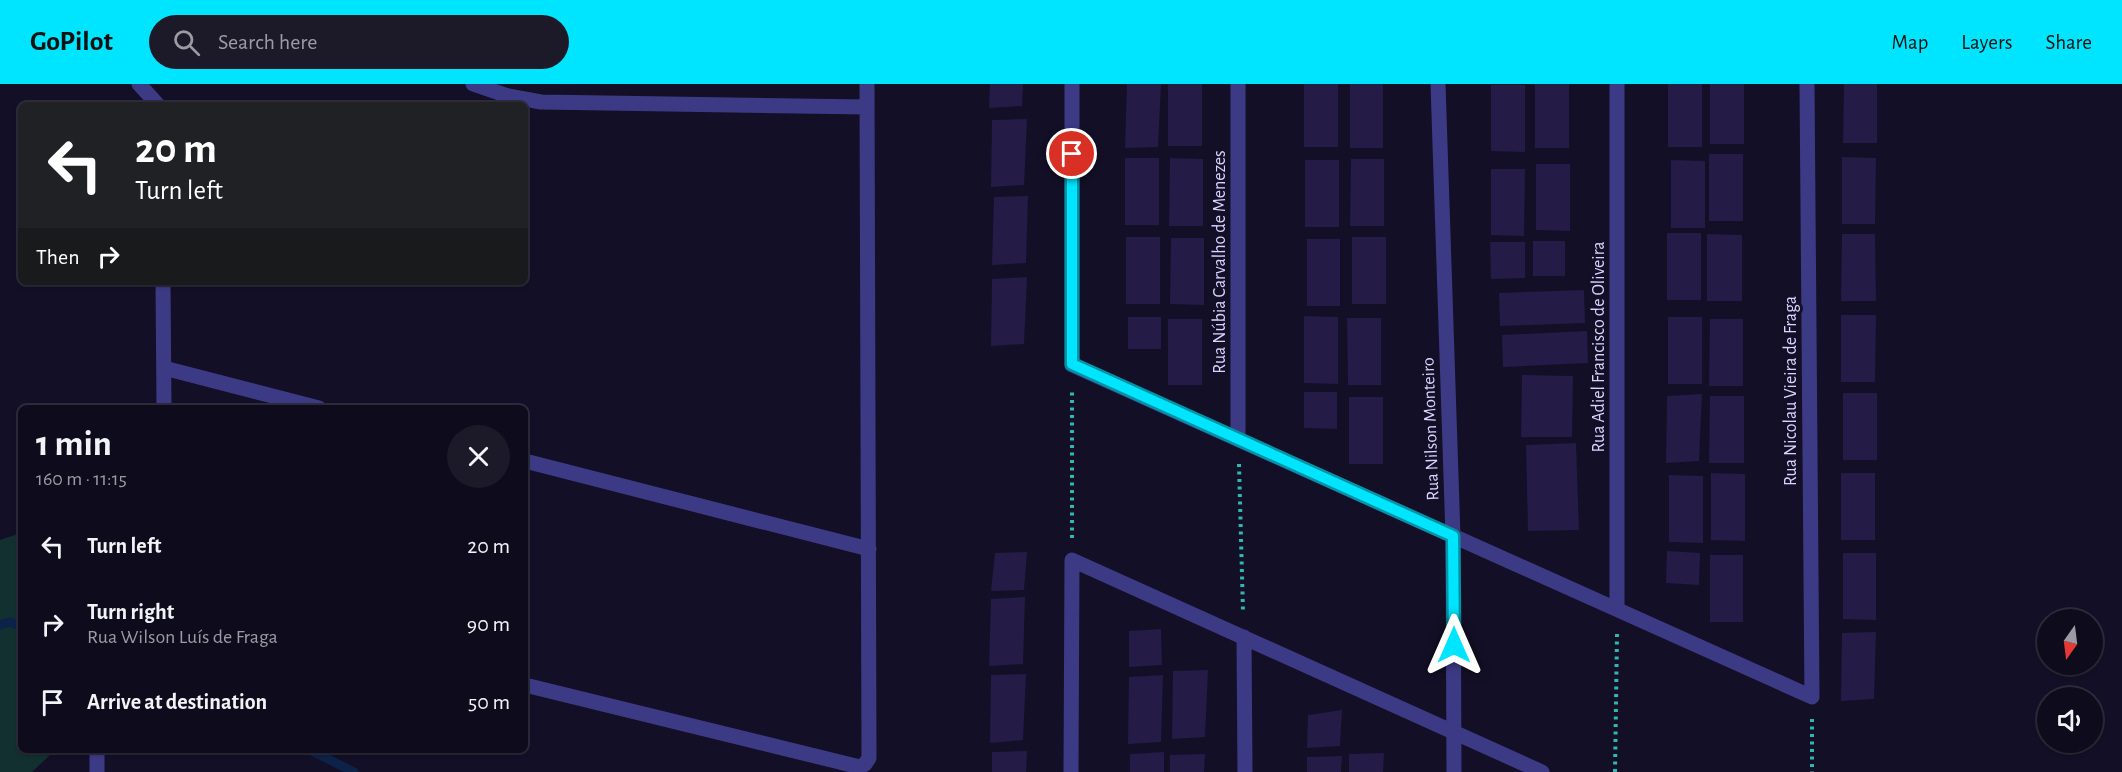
<!DOCTYPE html>
<html lang="en">
<head>
<meta charset="utf-8">
<style>
  body { margin:0; font-family:"Alegreya Sans",sans-serif; background:#1c1929; color:#f1f3f6; height:100vh; display:flex; flex-direction:column; font-size:22px; white-space:nowrap }
  * { box-sizing:border-box; margin:0 }
  p { font-size:20px; color:#9b9ba3 }
  .icon { flex:none; width:33px; height:33px; fill:none; stroke:currentColor; stroke-width:2; stroke-linecap:round; stroke-linejoin:round }
  .map { position:relative; flex:1; overflow:hidden }
  .drawer { position:absolute; left:18px; top:321px; width:510px; height:348px; display:flex; flex-direction:column; background:#0e0b1c; border-radius:9px; box-shadow:0 2px 4px #0004,0 0 0 2px #2e2b3b }
  .drawer>* { flex:none }
  .hud { position:absolute; left:18px; top:18px; width:510px; height:183px; border-radius:9px; box-shadow:0 2px 4px #0004,0 0 0 2px #2e2b3b; background:#202124; color:#fff; overflow:hidden }
  .needle { width:39px; rotate:194deg }
  .tools { position:absolute; left:2037px; top:525px; display:grid; gap:12px }
  .tools a { display:grid; place-items:center; width:66px; height:66px; border-radius:50%; background:#0e0b1c; box-shadow:0 2px 4px #0004,0 0 0 2px #2e2b3b; font-size:30px }
  .pin { position:absolute; display:grid; place-items:center; width:51px; height:51px; color:#fff; margin:-26px; border:3px solid #fff; border-radius:50%; box-shadow:0 2px 6px #0007 }
  .me { position:absolute; width:66px; margin:-33px; rotate:0deg; stroke-linejoin:round; filter:drop-shadow(0 0 4px #0008) }
  .turn { display:flex; align-items:center; gap:21px; height:126px; padding:0 18px; font-size:27px }
  .turn .icon { width:78px; height:78px; stroke-width:2.5 }
  .turn b { display:block; font-size:42px; line-height:51px }
  .then { display:flex; align-items:center; height:57px; padding:0 18px; background:#0003; gap:12px; font-size:22px }
  .round { display:grid; place-items:center; flex:none; width:63px; height:63px; border-radius:32px; background:#1c1929 }
  .headline { display:flex; align-items:center; justify-content:space-between; height:102px; padding:0 18px }
  h1 { font-size:36px; font-weight:700; line-height:45px }
  ul { padding:0; list-style:none }
  li { display:flex; align-items:center; gap:18px; height:78px; padding:0 18px }
  li div { flex:1 }
  li b { display:block; font-size:22px }
  li em { font-style:normal }
  header { display:flex; align-items:center; gap:36px; box-sizing:border-box; height:84px; padding:0 30px; background:#00e5ff; color:#111 }
  header strong { font-size:28px }
  nav { display:flex; gap:33px; margin-inline-start:auto; font-size:21px }
  .search { width:420px; height:54px; background:#1c1929; display:flex; align-items:center; gap:15px; box-sizing:border-box; padding:0 21px; border-radius:33px; color:#9b9ba3; font-size:22px }
  .map>svg:first-child { display:block }
</style>
</head>
<body>
<header>
<strong>GoPilot</strong>
<div class="search"><svg class="icon" aria-label="search" viewBox="0 0 24 24"><circle cx="10" cy="10" r="6"/><path d="M15 15l6 6"/></svg>Search here</div>
<nav><a>Map</a><a>Layers</a><a>Share</a></nav>
</header>
<div class="map">
<svg width="2122" height="688" viewBox="0 0 2122 688">
  <rect width="100%" height="100%" fill="#130f26"/>
  <!-- green -->
  <path fill="#12302f" d="M21,449V666H52L51,670L32,688H0V456Z"/>
  <g fill="none" stroke-linecap="round" stroke-linejoin="round">
    <!-- stream -->
    <path stroke="#0c2248" stroke-width="9" d="M0,541L10,538L21,542
      M310,666L354,688"/>
  </g>
  <!-- building -->
  <path fill="#241b47" d="M990,0H1023L1022,22L989,24Z
    M1127,0H1161L1158,63L1125,64Z
    M1168,0H1202V62H1168Z
    M1304,0H1338V63H1304Z
    M1350,0H1383V64H1350Z
    M1535,0H1569V64H1535Z
    M1668,0H1702V63H1668Z
    M1710,0H1744V60H1710Z
    M1844,0H1877V59H1843Z
    M1491,1H1525V68L1491,67Z
    M1027,35L1024,101L991,103L992,36Z
    M1709,70H1743V137H1709Z
    M1842,73L1876,74L1875,140H1842Z
    M1125,74H1159V141H1125Z
    M1170,74L1203,75V142H1169Z
    M1351,75H1384V142H1350Z
    M1305,76H1339V143H1305Z
    M1671,76L1705,77V144H1671Z
    M1536,80H1570V147L1536,146Z
    M1491,85H1525L1524,152L1491,151Z
    M1028,112L1026,179L992,181L994,113Z
    M1667,149H1701V216H1667Z
    M1707,150L1742,151V217H1707Z
    M1842,150H1875L1876,217H1841Z
    M1126,153H1160V220H1126Z
    M1352,153H1386V220H1352Z
    M1171,154H1204V221L1170,220Z
    M1307,155H1340V222H1307Z
    M1533,157H1565V192H1533Z
    M1490,158H1525V194L1491,195Z
    M1027,193L1024,260L991,262L992,195Z
    M1584,206L1585,239L1500,242L1499,209Z
    M1841,231H1876L1875,298H1841Z
    M1304,232L1338,233V300L1304,299Z
    M1128,233H1161V265H1128Z
    M1668,233H1702V300H1668Z
    M1347,234H1381V301H1348Z
    M1168,235H1202V301H1168Z
    M1710,235H1743V302H1709Z
    M1587,247L1588,279L1503,283L1502,251Z
    M1522,291L1573,292L1572,353H1521Z
    M1304,308H1337V345L1304,344Z
    M1843,309H1877V376H1843Z
    M1702,310L1699,377L1666,379L1667,312Z
    M1710,312H1744V379H1709Z
    M1349,313H1383V380H1349Z
    M1576,359L1579,446L1528,447L1526,361Z
    M1711,389L1745,390V457L1711,456Z
    M1841,389H1875V456H1841Z
    M1669,391L1703,392V459L1669,458Z
    M1667,467L1700,469L1699,501L1666,499Z
    M1027,468L1024,506L991,507L995,469Z
    M1843,469H1876V536L1843,535Z
    M1710,471H1743V538H1710Z
    M1025,513L1023,580L989,582L991,515Z
    M1161,545L1162,581L1129,583V547Z
    M1876,548L1874,615L1841,617L1842,549Z
    M1208,586L1205,653L1172,655L1173,587Z
    M1026,590L1023,656L990,659L991,591Z
    M1163,591L1161,658L1128,660L1129,593Z
    M1342,626L1340,662L1307,664L1308,631Z
    M1027,667L1026,688H992V668Z
    M1164,668V688H1130V670Z
    M1384,669L1383,688H1349V670Z
    M1205,670L1204,688H1170V671Z
    M1342,672L1341,688H1307V673Z"/>
  <g fill="none" stroke-linecap="round" stroke-linejoin="round">
    <!-- path -->
    <path stroke="#2fb8b0" stroke-width="4" stroke-dasharray="3 4.5" stroke-linecap="butt" d="M1239,380L1243,528
      M1072,454V305
      M1812,635V688
      M1615,688L1617,550"/>
    <!-- minor -->
    <path stroke="#3d3a85" stroke-width="15" d="M139,0L158,21
      M473,0L508,12L541,18L867,23
      M1072,0V281L1812,613L1807,0
      M1438,0L1453,452L1454,688
      M163,198L164,324
      M164,284L319,324
      M1238,355V0
      M525,377L869,465
      M1617,525V0
      M1244,553L1245,688
      M525,601L860,683L865,680L869,674L867,0
      M97,688V666
      M1071,688L1072,476L1542,688"/>
  </g>
  <g fill="none" stroke-linecap="round" stroke-linejoin="round">
    <!-- route casing -->
    <g stroke="#0095a6" stroke-width="15">
      <path id="route" d="M1072,70V280L1453,452L1454,561"/>
    </g>
    <!-- route -->
    <use href="#route" stroke="#00e5ff" stroke-width="10"/>
  </g>
  <g text-anchor="middle" stroke-width="6" stroke-linejoin="round" paint-order="stroke">
    <!-- street labels -->
    <g font-size="18" fill="#d9d4ff" stroke="#130f26">
      <text transform="translate(1219 178) rotate(-90)" y="6">Rua Núbia Carvalho de Menezes</text>
      <text transform="translate(1598 263) rotate(-90)" y="6">Rua Adiel Francisco de Oliveira</text>
      <text transform="translate(1790 307) rotate(-90)" y="6">Rua Nicolau Vieira de Fraga</text>
      <text transform="translate(1430 345) rotate(-92)" y="6">Rua Nilson Monteiro</text>
    </g>
  </g>
</svg>
<div class="tools">
<a><svg class="needle" viewBox="-14 -14 28 28"><path d="M0-13l5 13h-10z" fill="#e53935"/><path d="M0 13l5-13h-10z" fill="#9b9ba3"/></svg></a>
<a><svg class="icon" aria-label="sound" viewBox="0 0 24 24"><path d="M4 9h4l5-4v14l-5-4H4zM17 9q2 3 0 6"/></svg></a>
</div>
<div class="pin" style="left:1072px;top:70px;background:#d93025"><svg class="icon" aria-label="arrive" viewBox="0 0 24 24"><path d="M6 21V4h12l-3 4 3 4H6"/></svg></div>
<svg class="me" style="left:1454px;top:561px" viewBox="-20 -20 40 40"><path d="M0-17L14 15 0 8-14 15z" fill="#00e5ff" stroke="#fff" stroke-width="4"/></svg>
<div class="hud">
<div class="turn"><svg class="icon" aria-label="left" viewBox="0 0 24 24"><path d="M17 20v-9H6M10 6l-5 5 5 5"/></svg><div><b>20 m</b>Turn left</div></div>
<div class="then">Then<svg class="icon" aria-label="right" viewBox="0 0 24 24"><path d="M7 20v-9h11M14 6l5 5-5 5"/></svg></div>
</div>
<section class="drawer">
<div class="headline"><div><h1>1 min</h1><p>160 m · 11:15</p></div><a class="round"><svg class="icon" aria-label="close" viewBox="0 0 24 24"><path d="M6 6l12 12M18 6L6 18"/></svg></a></div>
<ul>
<li><svg class="icon" aria-label="left" viewBox="0 0 24 24"><path d="M17 20v-9H6M10 6l-5 5 5 5"/></svg><div><b>Turn left</b></div><em>20 m</em></li>
<li><svg class="icon" aria-label="right" viewBox="0 0 24 24"><path d="M7 20v-9h11M14 6l5 5-5 5"/></svg><div><b>Turn right</b><p>Rua Wilson Luís de Fraga</p></div><em>90 m</em></li>
<li><svg class="icon" aria-label="arrive" viewBox="0 0 24 24"><path d="M6 21V4h12l-3 4 3 4H6"/></svg><div><b>Arrive at destination</b></div><em>50 m</em></li>
</ul>
</section>
</div>
</body>
</html>
